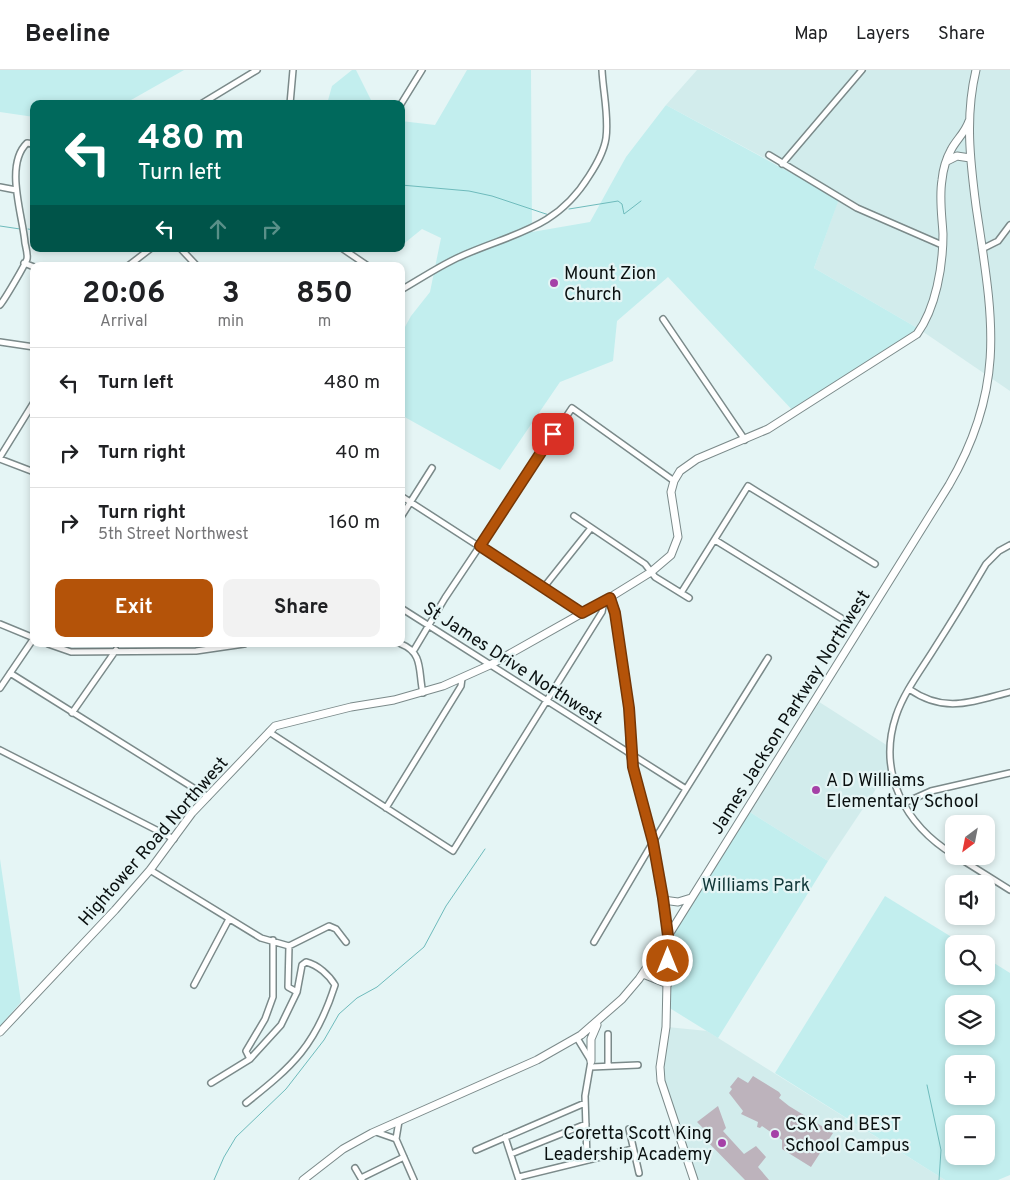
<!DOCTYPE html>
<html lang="en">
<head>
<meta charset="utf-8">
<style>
  body { margin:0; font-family:Overpass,sans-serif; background:#f2f2f2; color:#202124; height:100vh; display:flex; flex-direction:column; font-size:19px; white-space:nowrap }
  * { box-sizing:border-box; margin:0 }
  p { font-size:16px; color:#757577 }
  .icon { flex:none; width:28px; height:28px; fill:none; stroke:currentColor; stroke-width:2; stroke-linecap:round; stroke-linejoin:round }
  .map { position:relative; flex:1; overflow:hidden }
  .panel { position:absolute; left:30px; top:192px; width:375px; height:385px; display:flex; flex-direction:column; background:#fff; border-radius:10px; box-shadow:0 2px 8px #0003 }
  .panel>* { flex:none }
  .guide { position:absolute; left:30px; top:30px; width:375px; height:152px; border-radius:10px; box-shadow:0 2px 8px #0003; background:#00695c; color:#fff; overflow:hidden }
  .needle { width:32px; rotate:212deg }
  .fabs { position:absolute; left:945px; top:745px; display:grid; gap:10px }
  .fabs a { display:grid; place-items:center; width:50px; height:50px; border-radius:10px; background:#fff; box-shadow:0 2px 8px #0003; font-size:25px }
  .pin { position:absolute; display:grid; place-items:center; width:42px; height:42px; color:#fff; margin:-21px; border-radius:10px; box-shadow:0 2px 8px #0006 }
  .me { position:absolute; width:55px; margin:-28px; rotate:0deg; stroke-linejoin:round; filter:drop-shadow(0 0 4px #0008) }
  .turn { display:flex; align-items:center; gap:18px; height:105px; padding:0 25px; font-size:22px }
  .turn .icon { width:65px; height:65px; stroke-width:2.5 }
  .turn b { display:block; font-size:35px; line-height:42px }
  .lanes { display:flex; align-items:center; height:48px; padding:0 25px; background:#0003; justify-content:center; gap:25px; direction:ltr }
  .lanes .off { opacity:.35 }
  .eta { display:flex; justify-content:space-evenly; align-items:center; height:85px; text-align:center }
  .eta b { font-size:30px; font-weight:700; line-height:35px }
  .cta { display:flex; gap:10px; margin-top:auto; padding:10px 25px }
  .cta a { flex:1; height:58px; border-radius:10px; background:#b45309; color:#fff; font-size:20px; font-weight:700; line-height:58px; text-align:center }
  .cta a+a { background:#f2f2f2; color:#202124 }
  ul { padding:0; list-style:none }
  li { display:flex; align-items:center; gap:15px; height:70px; padding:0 25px; border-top:1px solid #e0e0e0 }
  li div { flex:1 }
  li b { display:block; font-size:19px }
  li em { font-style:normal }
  header { display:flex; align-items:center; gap:30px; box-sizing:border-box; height:70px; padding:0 25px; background:#fff; border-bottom:1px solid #e0e0e0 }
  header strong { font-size:24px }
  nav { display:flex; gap:28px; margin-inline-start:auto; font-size:18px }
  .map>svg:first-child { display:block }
</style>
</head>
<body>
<header>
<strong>Beeline</strong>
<nav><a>Map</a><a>Layers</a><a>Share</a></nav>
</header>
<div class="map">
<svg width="1010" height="1110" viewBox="0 0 1010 1110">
  <rect width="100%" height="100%" fill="#e5f5f5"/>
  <!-- built -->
  <path fill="#d2ecec" d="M697,0H1010V321L919,259L814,198L839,128L666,35Z
    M813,628L888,676V701L828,791L745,739Z
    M667,957L707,961L945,1110H694L661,1011Z"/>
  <!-- green -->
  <path fill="#c2eeee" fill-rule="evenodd" d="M0,0H184L124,34H34V47L0,42Z
    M352,0H356L373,34H327L332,16Z
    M467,0H531L532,162L590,152L626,87L666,35L839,129L814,198L919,259L795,343L668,207L617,251L613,291L560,312L500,400L401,345V264L411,246L430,222L441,168L422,159L401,176V51L435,55Z
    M745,739L828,791L718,968L668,937L669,867Z
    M0,789L21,932L0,956Z
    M885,826L963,874H954V906H986V888L1010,903V1105L998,1110H945L775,1003ZM954,934H986V966H954ZM954,994H986V1026H954ZM954,1054H986V1086H954Z"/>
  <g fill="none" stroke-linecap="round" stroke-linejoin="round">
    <!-- stream -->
    <path stroke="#6ebbbc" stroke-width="1" d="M401,115L469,121L492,126L549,145
      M569,139L618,131L622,134L624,144L641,131
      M0,156L20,159
      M28,159L34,160
      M927,1015L941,1080L939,1110
      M214,1110L224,1087L236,1067L286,1019L324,970L339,944L357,928L377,917L424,877L446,836L485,779"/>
  </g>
  <!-- building -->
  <path fill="#bdb3bc" d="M753,1006L779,1022L781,1025L779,1028L789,1036L833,1063L811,1097L782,1079V1070L762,1056L760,1058L757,1057L758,1052L741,1044L743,1041L729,1023L732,1019L730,1017L738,1007L748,1013Z
    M718,1036L726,1058L723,1061L744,1084L756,1076L766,1087L758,1097L769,1110H745L702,1066L703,1065L700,1062L704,1059L697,1052Z"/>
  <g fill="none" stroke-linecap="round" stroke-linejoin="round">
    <!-- street casing -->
    <g stroke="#7b8a8a" stroke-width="8">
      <path id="street" d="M201,34L257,0
        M290,34L293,0
        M401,34L422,0
        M769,85L857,138L942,175
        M782,94L862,0
        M0,117L16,120
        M181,179L197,196
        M343,179L368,196
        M982,179L998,171L1010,155
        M24,193L34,197
        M128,196L150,179
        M401,220C420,209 438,197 457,188C511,163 555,161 589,106C596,95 604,82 606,68C609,46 603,22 602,0
        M0,235C5,229 25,195 27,189C28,185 26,178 25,173C23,146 4,95 27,73L34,74
        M663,249L745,370
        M0,272L34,277
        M0,387L34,332
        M0,389L34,402
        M401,426L582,543
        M574,446L645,494L655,507L689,528
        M401,447L432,398
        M715,470L841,548
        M544,517L591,458
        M681,523L748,416L875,494
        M401,538L686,719
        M0,554L34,568
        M48,574L71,582L196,581L244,574
        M401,574C424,583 418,602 423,623
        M414,580L445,528L572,338L674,411
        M10,603L208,727
        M0,618L34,568
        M909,619C945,644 971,632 1010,622
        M72,643L116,580
        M269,662L453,781L602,542L604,531
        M0,680L174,769
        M902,734L931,721L1010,703
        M386,738L461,616L462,608
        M954,785C905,755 877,703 896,646C904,622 921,600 934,579C952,551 969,523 986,494L999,481L1010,475
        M956,786L1010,820
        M150,800L261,868L289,876L329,856L336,859L346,872
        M594,872L653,772L768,588
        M194,915L229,849
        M608,964V996
        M577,968L591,991L585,1026L587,1090
        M250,989L246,981L265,949L273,927V870
        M591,997L638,995
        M211,1013L250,989L281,955L297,922L288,917L289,876
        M246,1033C293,996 316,975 335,915C329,905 318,895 306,892L302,895L297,922
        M399,1051L396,1069L414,1110
        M629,1059L639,1103
        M376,1062L396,1069
        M505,1067L519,1110
        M476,1080L585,1033
        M511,1084L586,1054
        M355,1098L362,1110
        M519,1107L633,1079
        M361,1108L404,1087"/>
    </g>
    <!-- secondary casing -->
    <g stroke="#7b8a8a" stroke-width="9">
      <path id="secondary" d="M947,91L957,86L970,88
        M609,528L615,543L629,638L630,684L653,772L668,866L666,957L660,997L661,1011L694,1110
        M663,830L678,832L691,828
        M643,904L668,914
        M0,962L115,840L150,800L192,743L275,656L351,637L394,630L443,616L490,595L609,528L651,502L671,485L678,467L671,422L674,411L680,401L697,389L768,359L917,264C936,238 943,196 943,164C942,146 939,128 942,110C943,100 946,89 951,80C956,70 965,63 969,51
        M591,991V969L597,955
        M303,1110L343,1079L372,1063L537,990L581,965L622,929L639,909L668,866L949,415C1008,314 992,245 976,136C970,90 965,46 976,0"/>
    </g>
    <!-- street -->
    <use href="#street" stroke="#fff" stroke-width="5"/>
    <!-- secondary -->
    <use href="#secondary" stroke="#fff" stroke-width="7"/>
  </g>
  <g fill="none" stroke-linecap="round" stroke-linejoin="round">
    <!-- route casing -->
    <g stroke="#753606" stroke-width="12">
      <path id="route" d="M553,364L480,476L582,543L610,528L615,543L629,638L633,697L653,772L663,828L668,866V891"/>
    </g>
    <!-- route -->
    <use href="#route" stroke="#b45309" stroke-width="9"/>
  </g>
  <!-- markers -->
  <g fill="#a541a7" stroke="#e5f5f5" stroke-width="2">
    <circle cx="554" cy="213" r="5"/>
    <circle cx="816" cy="720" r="5"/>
    <circle cx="775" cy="1064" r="5"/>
    <circle cx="722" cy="1073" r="5"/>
  </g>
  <g text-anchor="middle" stroke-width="4.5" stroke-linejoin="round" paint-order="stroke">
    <!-- poi labels -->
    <g font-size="18" fill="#0a1010" stroke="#e5f5f5" text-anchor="start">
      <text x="564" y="209">Mount Zion<tspan x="564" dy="21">Church</tspan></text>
      <text x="826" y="716">A D Williams<tspan x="826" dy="21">Elementary School</tspan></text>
      <text x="785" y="1060">CSK and BEST<tspan x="785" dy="21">School Campus</tspan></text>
      <text x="712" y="1069" text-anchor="end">Coretta Scott King<tspan x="712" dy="21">Leadership Academy</tspan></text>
    </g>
    <!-- street labels -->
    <g font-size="18" fill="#0a1010" stroke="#e5f5f5">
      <text transform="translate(513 593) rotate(33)" y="6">St James Drive Northwest</text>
      <text transform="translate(790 642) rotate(-58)" y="6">James Jackson Parkway Northwest</text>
      <text transform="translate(153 771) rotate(-49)" y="6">Hightower Road Northwest</text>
    </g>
    <!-- park labels -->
    <g font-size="18" fill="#113738" stroke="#e5f5f5">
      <text x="756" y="821">Williams Park</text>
    </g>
  </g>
</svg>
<div class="fabs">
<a><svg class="needle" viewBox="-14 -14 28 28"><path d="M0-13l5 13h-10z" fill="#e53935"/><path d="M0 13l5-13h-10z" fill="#757577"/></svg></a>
<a><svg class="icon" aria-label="sound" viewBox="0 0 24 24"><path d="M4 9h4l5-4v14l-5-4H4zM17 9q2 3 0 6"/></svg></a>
<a><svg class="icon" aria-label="search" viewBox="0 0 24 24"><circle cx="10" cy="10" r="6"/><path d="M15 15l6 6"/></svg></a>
<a><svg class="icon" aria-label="layers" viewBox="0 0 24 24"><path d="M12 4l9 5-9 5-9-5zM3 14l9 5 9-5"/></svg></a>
<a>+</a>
<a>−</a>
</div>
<div class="pin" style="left:553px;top:364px;background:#d93025"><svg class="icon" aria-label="arrive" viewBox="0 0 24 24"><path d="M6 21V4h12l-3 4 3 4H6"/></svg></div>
<svg class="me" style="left:668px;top:891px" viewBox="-20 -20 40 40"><circle r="17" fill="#b45309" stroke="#fff" stroke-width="3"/><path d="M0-11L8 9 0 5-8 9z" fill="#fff"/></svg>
<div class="guide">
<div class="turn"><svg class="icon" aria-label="left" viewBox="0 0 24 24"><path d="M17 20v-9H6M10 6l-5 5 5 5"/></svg><div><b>480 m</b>Turn left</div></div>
<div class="lanes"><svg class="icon" aria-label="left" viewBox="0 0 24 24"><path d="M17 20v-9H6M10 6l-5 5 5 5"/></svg><svg class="icon off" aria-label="ahead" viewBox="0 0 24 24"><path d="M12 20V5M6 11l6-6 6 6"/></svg><svg class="icon off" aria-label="right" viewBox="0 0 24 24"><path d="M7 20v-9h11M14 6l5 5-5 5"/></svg></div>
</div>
<section class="panel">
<div class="eta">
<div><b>20:06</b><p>Arrival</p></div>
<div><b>3</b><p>min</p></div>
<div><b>850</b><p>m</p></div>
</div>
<ul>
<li><svg class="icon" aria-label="left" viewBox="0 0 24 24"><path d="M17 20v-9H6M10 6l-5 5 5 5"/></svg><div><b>Turn left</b></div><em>480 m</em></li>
<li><svg class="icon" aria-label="right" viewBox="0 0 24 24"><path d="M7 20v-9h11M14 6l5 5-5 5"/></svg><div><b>Turn right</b></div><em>40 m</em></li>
<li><svg class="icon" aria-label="right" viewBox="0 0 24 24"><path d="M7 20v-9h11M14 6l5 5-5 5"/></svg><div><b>Turn right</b><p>5th Street Northwest</p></div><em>160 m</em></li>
</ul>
<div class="cta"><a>Exit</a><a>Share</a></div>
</section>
</div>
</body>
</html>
